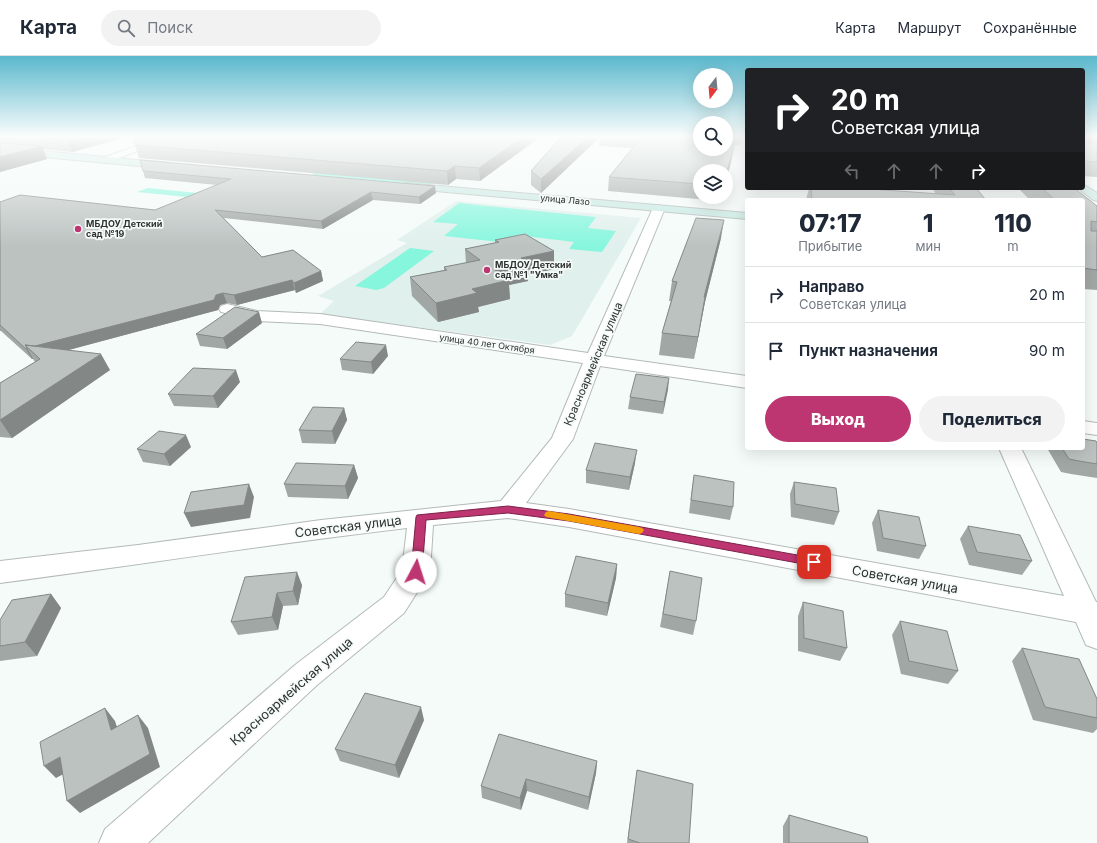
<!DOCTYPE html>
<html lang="ru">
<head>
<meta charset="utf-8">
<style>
  body { margin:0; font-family:Inter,sans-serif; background:#f2f2f3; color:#1f2937; height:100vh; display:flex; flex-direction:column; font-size:15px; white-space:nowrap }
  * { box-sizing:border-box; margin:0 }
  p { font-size:13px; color:#747a83 }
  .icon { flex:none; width:22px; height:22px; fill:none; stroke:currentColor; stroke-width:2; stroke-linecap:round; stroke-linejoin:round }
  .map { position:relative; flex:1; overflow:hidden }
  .details { position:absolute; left:745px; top:142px; width:340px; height:252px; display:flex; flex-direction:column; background:#fff; border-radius:4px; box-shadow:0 4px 16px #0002 }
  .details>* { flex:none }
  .hud { position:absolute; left:745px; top:12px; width:340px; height:122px; border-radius:4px; box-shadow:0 4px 16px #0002; background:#202124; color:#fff; overflow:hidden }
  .needle { width:26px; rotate:196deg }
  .controls { position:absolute; left:693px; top:12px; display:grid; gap:8px }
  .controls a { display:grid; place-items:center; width:40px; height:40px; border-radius:50%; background:#fff; box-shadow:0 4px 16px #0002; font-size:20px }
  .pin { position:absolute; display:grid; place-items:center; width:34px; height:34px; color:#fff; margin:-17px; border-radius:8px; box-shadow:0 2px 6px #0006 }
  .me { position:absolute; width:44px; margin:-22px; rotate:5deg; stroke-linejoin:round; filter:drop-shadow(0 0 3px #0008) }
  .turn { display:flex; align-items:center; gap:14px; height:84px; padding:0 20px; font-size:18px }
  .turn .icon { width:52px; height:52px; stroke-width:2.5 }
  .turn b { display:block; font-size:28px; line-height:34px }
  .lanes { display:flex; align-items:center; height:38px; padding:0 20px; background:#0003; justify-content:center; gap:20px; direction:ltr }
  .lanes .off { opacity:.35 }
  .eta { display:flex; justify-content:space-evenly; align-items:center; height:68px; text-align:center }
  .eta b { font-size:24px; font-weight:800; line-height:28px }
  .button { display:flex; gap:8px; margin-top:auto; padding:8px 20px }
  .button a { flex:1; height:46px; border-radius:24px; background:#bd3571; color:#fff; font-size:16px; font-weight:800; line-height:46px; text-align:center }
  .button a+a { background:#f2f2f3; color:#1f2937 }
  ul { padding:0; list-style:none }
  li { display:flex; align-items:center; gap:12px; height:56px; padding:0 20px; border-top:1px solid #e0e1e3 }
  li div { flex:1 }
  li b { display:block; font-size:15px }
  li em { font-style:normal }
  header { display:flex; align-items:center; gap:24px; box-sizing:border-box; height:56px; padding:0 20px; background:#fff; border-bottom:1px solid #e0e1e3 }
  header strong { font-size:19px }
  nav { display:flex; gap:22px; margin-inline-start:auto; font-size:14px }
  .search { width:280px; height:36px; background:#f2f2f3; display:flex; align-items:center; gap:10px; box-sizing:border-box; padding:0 14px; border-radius:22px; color:#747a83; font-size:15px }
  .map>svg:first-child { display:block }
</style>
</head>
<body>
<header>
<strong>Карта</strong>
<div class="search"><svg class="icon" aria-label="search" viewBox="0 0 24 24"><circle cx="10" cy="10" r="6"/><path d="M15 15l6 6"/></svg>Поиск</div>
<nav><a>Карта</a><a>Маршрут</a><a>Сохранённые</a></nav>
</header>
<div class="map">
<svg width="1097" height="787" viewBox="0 0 1097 787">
  <rect width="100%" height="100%" fill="#f4fbf9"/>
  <!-- built -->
  <path fill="#e0f0ec" d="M456,145L641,162L572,280L550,289L320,258L334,245L318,240L407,187L397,184Z"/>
  <!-- green -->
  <path fill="#86f6dd" d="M315,116L434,127L428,129L311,119Z
    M148,132L208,138L197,142L137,136Z
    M459,147L596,161L588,172L616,175L602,196L569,193L574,186L517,179L509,187L444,180L458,168L433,166Z
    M410,192L434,195L384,232L376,234L355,230Z"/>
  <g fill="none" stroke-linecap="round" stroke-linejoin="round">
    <!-- minor casing -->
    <g stroke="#b3bab8" stroke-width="2">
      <path id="minor" d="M163,81H175L108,106L105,107L100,104L102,102Z
        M659,149L665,152L604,300L747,320V332L600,310L573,383L526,447L569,453L1064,540L999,392H1021L1096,546H1097V593L1086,589L1076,566L569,471L508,462L433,469L430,516L404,557L317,629L148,787H99L105,773L295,609L384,541L402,514L407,472C271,488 136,509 0,527V505L138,489L321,464L501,445L552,382L583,307L320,268L257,265L221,256L219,253L221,250L227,248L257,255L320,258L588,297L653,152Z
        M1083,365L1097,367V379L1083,377Z"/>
    </g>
    <!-- secondary casing -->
    <g stroke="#b3bab8" stroke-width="2">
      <path id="secondary" d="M0,91L170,107L175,110L170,113L0,97Z
        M406,127L747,157V163L402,132L401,130L402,128Z
        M1083,128L1097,137V145L1093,144L1079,133V132H1083Z"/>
    </g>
    <!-- minor -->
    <use href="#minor" fill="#fff" fill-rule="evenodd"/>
    <!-- secondary -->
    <use href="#secondary" fill="#c7e8e1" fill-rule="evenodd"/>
  </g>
  <!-- wall -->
  <path fill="#a1a7a5" d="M0,81H126L72,96L43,93L47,103L0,116Z
    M133,81H540L480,125L456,123L448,129L139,102L135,89Z
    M561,81H742L740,89H734L731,106L726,125V115H700V141H721L720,145L608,135L609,121L632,92L599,90V82L541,137L531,129V115Z
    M1083,81H1097V121L1083,120Z
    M143,115L436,137L420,148L373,144L323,173L224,162L262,201L321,215L323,225L296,237L295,234L237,249L227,247L220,249L218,254L68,294L110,314L12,382L0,381V327L35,306L33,303H32L1,275H0V146L155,154L217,129L145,122Z
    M809,132H870V133L936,138L932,132H976L986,144H806Z
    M1018,132H1074L1097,150V234L1083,233V144H1030Z
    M721,182L705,246L694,303L659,299L662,277L671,245H669L672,225Z
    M495,184L554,213L528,219V225L509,229L510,243L478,251L479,256L438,266L412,240L410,221L444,214V211L466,207L465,193L495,187Z
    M262,267L227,293L200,290L196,278Z
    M388,300L373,318L342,314L340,303Z
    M669,322L663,358L628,353L630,341Z
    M240,326L218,352L174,350L168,338Z
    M344,352L347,364L335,388L302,387L299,374Z
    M1097,387V422L1071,418L1061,416L1047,392H1083Z
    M191,391L170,410L143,406L137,393Z
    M635,407L629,434L586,427V414Z
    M354,409L358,422L348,443L288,441L284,428Z
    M694,419L733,451L730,464L689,457L692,432Z
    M794,426L839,456L834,469L791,461L790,438Z
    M878,454L926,490L919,503L877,495L872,467Z
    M968,470L1032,505L1022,519L969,509L960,483Z
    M617,508L616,522L607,560L565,551V538Z
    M670,515L696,565L693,579L660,571Z
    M245,521L302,529L298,549L283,550L278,574L238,579L231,566Z
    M51,538L61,552L37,600L0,605V564Z
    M803,546L847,592L840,605L798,595V560Z
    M900,565L958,615L948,628L901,618L892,579Z
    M1022,592L1097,643V673L1093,677L1033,664L1012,605Z
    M424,664L399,722L340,705L335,693Z
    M597,705L596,717L588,754L527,735L521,754L482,742L481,730Z
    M637,714L689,787H627Z
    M789,759L868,787H783V770Z"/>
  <!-- shaded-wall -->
  <path fill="#838886" d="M77,81H126L72,96L67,84Z
    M133,81H158L135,89Z
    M523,81H540L480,125L479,112Z
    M588,81H599V82L541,137V123Z
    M42,90L47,103L0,116V101Z
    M733,93L731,106L726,125V119Z
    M455,110L456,123L448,129L447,115Z
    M435,130L436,137L420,148L419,141Z
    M371,136L373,144L323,173L321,165Z
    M724,164L721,182L705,246L694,303L704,241Z
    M554,195V213L528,219V225L509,229L510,243L478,251L479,256L438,266L436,247L472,233L495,214L521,202Z
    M321,215L323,225L296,237L294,227Z
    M292,224L295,234L237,249L234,239Z
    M223,237L227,247L220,249L218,254L39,302L28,292L216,239Z
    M259,256L262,267L227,293L223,282Z
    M386,289L388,300L373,318L371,306Z
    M27,292L33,303H32L26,293Z
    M101,298L110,314L12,382L0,364Z
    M236,314L240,326L218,352L213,340Z
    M669,322L668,334L663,358L664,346Z
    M344,352L347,364L335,388L332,375Z
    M186,379L191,391L170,410L164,398Z
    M637,394L635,407L629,434L630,421Z
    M354,409L358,422L348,443L345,430Z
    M249,428L254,441L250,462L191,471L184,457Z
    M617,508L616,522L607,560L608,547Z
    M297,516L302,529L298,549L293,535Z
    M277,537L283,550L278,574L272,561Z
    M51,538L61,552L37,600L25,586Z
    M421,651L424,664L399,722L395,709Z
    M105,652L115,665L122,686L111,674Z
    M138,659L148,672L160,711L80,757L67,745Z
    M60,701L73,713L56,722L44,710Z
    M597,705L596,717L588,754L589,741Z
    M526,723L527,735L521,754L520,742Z"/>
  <!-- building -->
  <path fill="#bbc2c0" stroke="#838886" d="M35,81H77L67,84Z
    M142,81H523L479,112L455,110L447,115L135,89L133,84Z
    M561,81H588L541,123L531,115Z
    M642,81H700V93H726V81H735L733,93L726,119V115H700V128L609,121Z
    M1083,81H1088V87H1097V106L1083,105Z
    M0,87L42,90L0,101Z
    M140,104L435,130L419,141L371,136L321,165L215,154L262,201L293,194L321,215L294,227L292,224L234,239L223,237L216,239L214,244L35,290L25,289L27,292L26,293L0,269V146L20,139L155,154L231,123L143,115Z
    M811,132H870V133L955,139L949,132H976L986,144H812Z
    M1042,132H1074L1097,150V166L1091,165V175H1097V214L1083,212V144H1055Z
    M696,162L724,164L704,241H705L698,281L662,277L677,226L672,225Z
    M525,178L554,195L521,202L528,206L495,214L509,224L472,233L477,237L436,247L410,221L447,214L444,211L480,204L465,193L499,186L495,184Z
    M235,251L259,256L223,282L196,278Z
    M356,286L386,289L371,306L340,303Z
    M25,289L101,298L0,364V327L40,303Z
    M193,312L236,314L213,340L168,338Z
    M636,318L669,322L664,346L630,341Z
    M313,351L344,352L332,375L299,374Z
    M159,375L186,379L164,398L137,393Z
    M1083,383L1096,385L1097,387V408L1079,405L1069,403L1062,392H1083Z
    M595,387L637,394L630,421L586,414Z
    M296,407L354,409L345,430L284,428Z
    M694,419L734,426L733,451L691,444Z
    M794,426L836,432L839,456L795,448Z
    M249,428L244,449L184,457L191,436Z
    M878,454L919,461L926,490L883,482Z
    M968,470L1020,479L1032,505L977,496Z
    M576,500L617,508L608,547L565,538Z
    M670,515L702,522L696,565L663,558Z
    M297,516L293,535L277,537L272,561L231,566L245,521Z
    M51,538L25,586L0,590V564L12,544Z
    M803,546L843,555L847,592L804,582Z
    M900,565L947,575L958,615L909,605Z
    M1022,592L1079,603L1097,643V662L1045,651Z
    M365,637L421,651L395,709L335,693Z
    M105,652L111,674L138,659L150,698L67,745L60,701L44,710L40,686Z
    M499,678L597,705L589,741L526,723L520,742L481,730Z
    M637,714L693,728L689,787H640L628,783Z
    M789,759L867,781L868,787H789Z"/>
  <!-- sky -->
  <linearGradient id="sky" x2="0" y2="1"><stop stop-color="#5ab8cd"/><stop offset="0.42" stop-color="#fafdfc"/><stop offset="1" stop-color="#fafdfc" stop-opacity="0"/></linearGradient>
  <rect width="1097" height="191" fill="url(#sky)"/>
  <!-- route -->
  <path fill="#bd3571" stroke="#7b2249" d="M508,450L569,458L814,502L818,503L820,506L818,509L814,510L569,465L508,457L426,464L422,516L420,519L416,520L412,519L411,516L416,461L417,459Z"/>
  <!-- slow -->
  <path fill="#f59e0b" d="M549,455L639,471L642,472L644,474L642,477L639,478L546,461L544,459L546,456Z"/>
  <!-- markers -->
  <g fill="#bd3571" stroke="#f4fbf9" stroke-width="1.5">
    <circle cx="78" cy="173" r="4"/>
    <circle cx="487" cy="214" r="4"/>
  </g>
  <g text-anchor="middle" stroke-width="3.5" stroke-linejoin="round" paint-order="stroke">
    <!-- far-street labels -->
    <g font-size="9" fill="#2f3231" stroke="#f4fbf9">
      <text transform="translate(565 144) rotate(5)" y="3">улица Лазо</text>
      <text transform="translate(487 288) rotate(8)" y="3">улица 40 лет Октября</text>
    </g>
    <!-- far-poi labels -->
    <g font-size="9" font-weight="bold" fill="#2f3231" stroke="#f4fbf9" text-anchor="start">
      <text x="86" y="171">МБДОУ Детский<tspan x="86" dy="10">сад №19</tspan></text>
      <text x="495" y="212">МБДОУ Детский<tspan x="495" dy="10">сад №1 "Умка"</tspan></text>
    </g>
    <!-- street labels -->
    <g font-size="11" fill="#2f3231" stroke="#f4fbf9">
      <text transform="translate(593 308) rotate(-67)" y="4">Красноармейская улица</text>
    </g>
    <!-- near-street labels -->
    <g font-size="13" fill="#2f3231" stroke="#f4fbf9">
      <text transform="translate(348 470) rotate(-7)" y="5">Советская улица</text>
      <text transform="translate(905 523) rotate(10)" y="5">Советская улица</text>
      <text transform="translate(291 635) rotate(-41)" y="5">Красноармейская улица</text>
    </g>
  </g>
</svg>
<div class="controls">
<a><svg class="needle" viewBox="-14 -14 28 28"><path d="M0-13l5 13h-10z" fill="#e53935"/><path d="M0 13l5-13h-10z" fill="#747a83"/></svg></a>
<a><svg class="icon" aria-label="search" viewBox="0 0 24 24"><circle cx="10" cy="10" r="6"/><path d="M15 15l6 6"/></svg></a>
<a><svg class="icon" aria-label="layers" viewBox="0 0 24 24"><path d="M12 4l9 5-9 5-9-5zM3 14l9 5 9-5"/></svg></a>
</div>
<div class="pin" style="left:814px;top:506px;background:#d93025"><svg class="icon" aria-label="arrive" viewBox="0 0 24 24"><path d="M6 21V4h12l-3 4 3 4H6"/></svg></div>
<svg class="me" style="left:416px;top:516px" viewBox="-20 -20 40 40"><circle r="19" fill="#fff"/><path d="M0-13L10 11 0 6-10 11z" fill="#bd3571"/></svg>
<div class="hud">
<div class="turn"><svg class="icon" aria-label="right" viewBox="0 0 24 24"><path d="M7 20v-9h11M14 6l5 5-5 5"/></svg><div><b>20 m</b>Советская улица</div></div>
<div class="lanes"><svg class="icon off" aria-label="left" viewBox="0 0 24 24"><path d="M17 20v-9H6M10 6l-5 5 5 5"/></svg><svg class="icon off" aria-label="ahead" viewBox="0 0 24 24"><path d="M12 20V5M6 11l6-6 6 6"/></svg><svg class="icon off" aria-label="ahead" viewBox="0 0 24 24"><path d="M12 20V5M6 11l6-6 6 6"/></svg><svg class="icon" aria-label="right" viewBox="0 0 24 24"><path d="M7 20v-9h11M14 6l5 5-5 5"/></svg></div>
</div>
<section class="details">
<div class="eta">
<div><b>07:17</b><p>Прибытие</p></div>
<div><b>1</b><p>мин</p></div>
<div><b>110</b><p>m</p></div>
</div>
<ul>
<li><svg class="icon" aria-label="right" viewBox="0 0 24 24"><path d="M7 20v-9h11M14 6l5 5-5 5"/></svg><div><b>Направо</b><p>Советская улица</p></div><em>20 m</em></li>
<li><svg class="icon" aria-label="arrive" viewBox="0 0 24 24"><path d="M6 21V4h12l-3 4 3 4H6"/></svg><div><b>Пункт назначения</b></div><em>90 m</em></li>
</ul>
<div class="button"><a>Выход</a><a>Поделиться</a></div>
</section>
</div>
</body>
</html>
